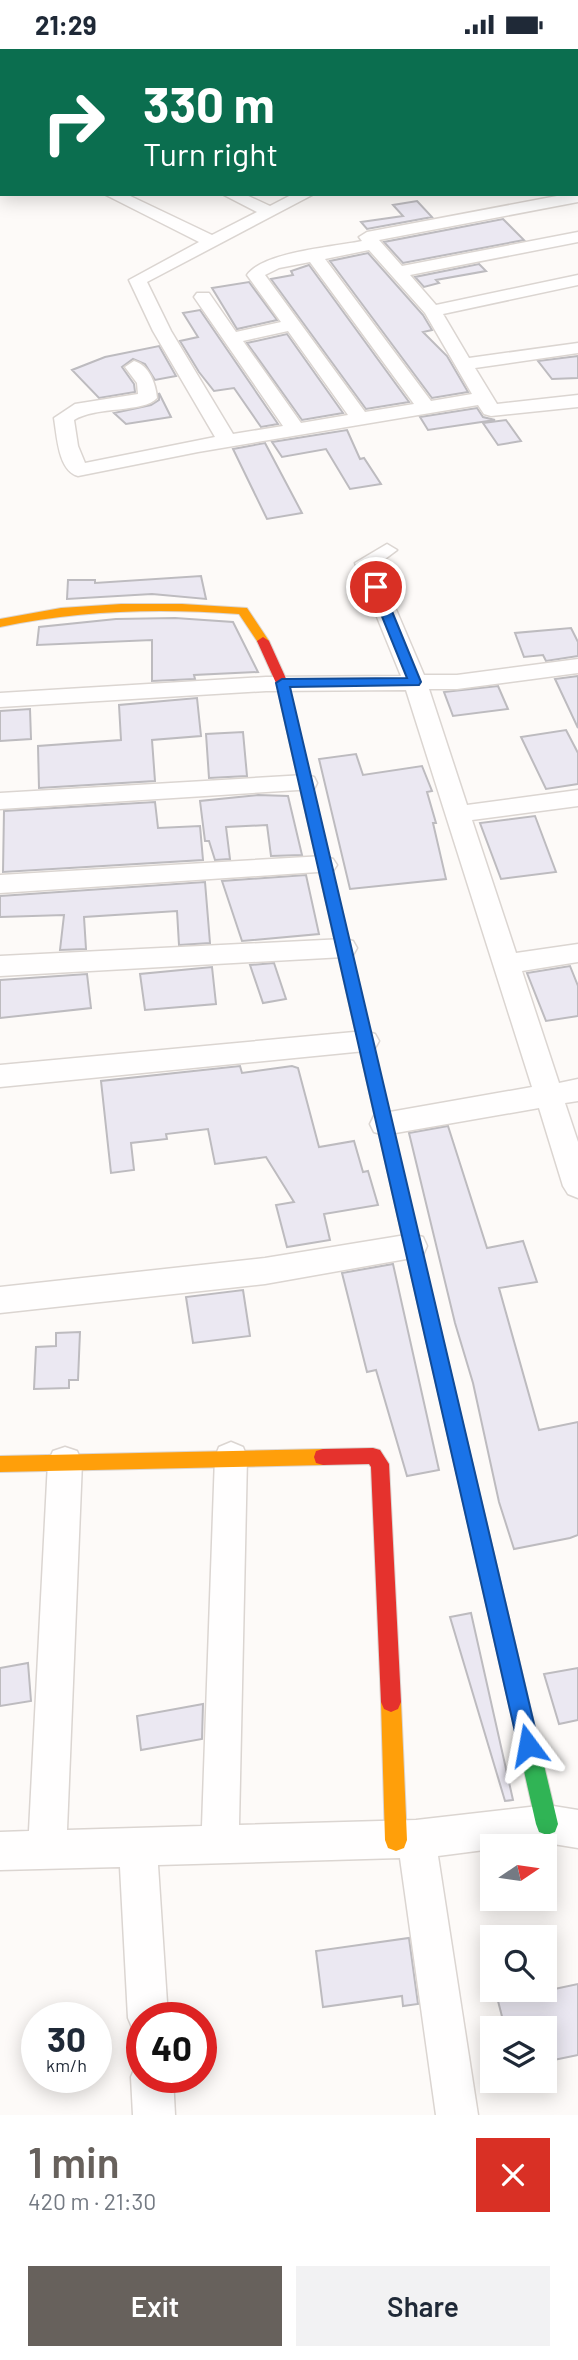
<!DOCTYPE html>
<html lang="en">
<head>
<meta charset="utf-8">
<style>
  body { margin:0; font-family:Barlow,sans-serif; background:#f2f2f3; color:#1f2937; height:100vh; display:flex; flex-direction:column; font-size:26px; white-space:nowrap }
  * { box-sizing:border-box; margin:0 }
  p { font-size:23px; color:#747a83 }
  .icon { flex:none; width:38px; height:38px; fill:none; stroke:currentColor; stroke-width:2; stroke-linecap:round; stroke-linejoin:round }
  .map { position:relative; height:2066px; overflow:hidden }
  .details { display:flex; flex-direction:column; background:#fff; flex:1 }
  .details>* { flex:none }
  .top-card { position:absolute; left:0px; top:0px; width:579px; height:147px; box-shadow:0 4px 18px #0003; background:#0b6e4f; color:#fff; overflow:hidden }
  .needle { width:46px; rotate:77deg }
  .buttons { position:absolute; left:480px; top:1785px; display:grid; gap:14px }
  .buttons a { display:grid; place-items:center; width:77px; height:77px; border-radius:0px; background:#fff; box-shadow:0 4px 18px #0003; font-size:35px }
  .speed { position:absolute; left:21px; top:1953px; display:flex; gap:14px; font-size:35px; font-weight:700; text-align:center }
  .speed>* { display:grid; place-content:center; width:91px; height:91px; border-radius:50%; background:#fff; box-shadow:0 4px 18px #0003; line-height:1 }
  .speed small { font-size:18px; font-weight:400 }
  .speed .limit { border:10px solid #d22; background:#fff; color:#111 }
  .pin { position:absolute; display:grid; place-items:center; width:60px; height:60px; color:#fff; margin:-30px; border:4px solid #fff; border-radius:50%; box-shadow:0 2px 7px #0007 }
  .me { position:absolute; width:77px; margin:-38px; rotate:347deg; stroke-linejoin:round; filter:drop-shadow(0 0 5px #0008) }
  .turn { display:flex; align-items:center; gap:24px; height:147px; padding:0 28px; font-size:32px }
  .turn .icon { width:91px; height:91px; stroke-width:2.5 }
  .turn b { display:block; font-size:49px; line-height:60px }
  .round { display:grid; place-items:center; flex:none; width:74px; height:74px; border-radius:0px; background:#f2f2f3 }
  .overview { display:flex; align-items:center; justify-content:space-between; height:119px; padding:0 28px }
  h1 { font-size:42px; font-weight:600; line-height:52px; color:#67615c }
  .action { display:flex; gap:14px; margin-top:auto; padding:14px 28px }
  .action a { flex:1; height:80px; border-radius:0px; background:#67615c; color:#fff; font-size:28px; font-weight:600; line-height:80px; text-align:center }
  .action a+a { background:#f2f2f3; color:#1f2937 }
  .status { display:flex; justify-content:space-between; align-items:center; height:49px; padding:0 35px; background:#fff; direction:ltr }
  .status svg { height:19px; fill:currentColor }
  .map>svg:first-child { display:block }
</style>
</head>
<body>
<div class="status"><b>21:29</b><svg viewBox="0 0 49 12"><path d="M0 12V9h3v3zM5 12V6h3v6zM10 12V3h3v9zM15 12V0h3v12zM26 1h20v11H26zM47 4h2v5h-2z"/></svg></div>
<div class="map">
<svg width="578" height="2066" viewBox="0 0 578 2066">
  <rect width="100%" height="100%" fill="#fdfaf8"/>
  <!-- building -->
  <path fill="#ebe8f2" stroke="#bdbbbf" stroke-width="2" d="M417,152L432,168L367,180L361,173L403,167L393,156Z
    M503,170L524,191L403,214L384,193Z
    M368,204L423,266L432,281L423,283L447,307L468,343L432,349L330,212Z
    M479,215L486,222L436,231L439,234L424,238L415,228Z
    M309,216L409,353L366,360L271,230L293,226L291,222Z
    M249,233L277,271L237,280L212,239Z
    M200,261L278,375L261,378L234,339L214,342L199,323L180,292L198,288L183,264Z
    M287,285L343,364L302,371L247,294Z
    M159,297L176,327L155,331L145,315L133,310L122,318L134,335L135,343L99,349L72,321L105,308Z
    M578,307V329L552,330L538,312Z
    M159,344L171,368L126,375L114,364L151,356L159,351Z
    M477,359L483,368L495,371L428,381L420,368Z
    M506,371L521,392L498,396L483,374Z
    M347,381L360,410L364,409L381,435L350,440L326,400L282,408L272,393Z
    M265,394L302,464L267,470L233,400Z
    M201,527L206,550L152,545L67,550L68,531H95V534Z
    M175,569L233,573L258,623L194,626L195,630L152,632V591L37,596L39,578L116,570Z
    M571,579L578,593V607L546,612L543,606L524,608L515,584Z
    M578,627V679L555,630Z
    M498,637L508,660L453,667L444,643Z
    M197,649L201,687L152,691L155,732L39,739L38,697L121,691L119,656Z
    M30,660L31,690L0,692V662Z
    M566,681L578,704V735L546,740L521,688Z
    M243,683L247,727L209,729L206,685Z
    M356,705L363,726L422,717L432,742L427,743L436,774H433L446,830L350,840L319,710Z
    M258,746L288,747L302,806L271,807L267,776L226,778L230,810L215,811L209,792H205L200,752Z
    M155,753L158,779L200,777L203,811L3,823L4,762Z
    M535,767L556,823L501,830L480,774Z
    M306,826L319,885L242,892L222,832Z
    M205,833L210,894L179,896L177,862L84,868L86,900L60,901L64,866L0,868V847Z
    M274,914L286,950L263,954L250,916Z
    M570,917L578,937V967L546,972L527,924Z
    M212,918L216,955L145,961L140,925Z
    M87,925L91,959L0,969V931Z
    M240,1017L242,1024L292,1017L298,1019L319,1098L354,1092L363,1123L368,1122L378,1156L324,1165L330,1191L287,1198L276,1156L294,1153L266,1108L215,1115L208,1080L166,1085L167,1090L131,1094L134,1121L111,1124L101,1032Z
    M448,1077L487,1199L523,1192L537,1233L499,1239L539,1381L578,1373V1486L570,1489L514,1500L499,1453L473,1334L455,1274L409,1084Z
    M393,1215L439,1421L407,1427L376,1321L367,1323L342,1224Z
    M243,1241L250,1287L193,1294L186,1248Z
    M80,1283L78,1331H69V1339L34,1340L36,1298L56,1297V1284Z
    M471,1564L513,1751L505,1752L450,1568Z
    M28,1614L31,1652L0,1657V1619Z
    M578,1619V1671L559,1675L544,1625Z
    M203,1655L202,1690L141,1701L137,1667Z
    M409,1889L418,1955L403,1957L402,1947L323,1958L316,1902Z
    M578,1935V2006L544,2013V1979H505L498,1952Z"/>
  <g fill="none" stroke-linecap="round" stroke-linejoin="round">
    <!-- street casing -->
    <g stroke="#dbd5d1" stroke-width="3">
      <path id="street" d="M0,44H2V54H0Z
        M0,88H2V98H0Z
        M578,143V153L379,191L402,217L578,183V193L410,226L436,256L578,226V236L443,265L469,309L578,294V304L475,319L497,355L578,346V358L491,367L484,365L478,356L198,403L78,427C58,422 57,386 54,369L75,355L138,345L137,334L125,318L134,312C149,316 156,335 157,349C144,364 96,357 74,371L78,397L85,414L215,388L153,282L129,231L199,193L104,145H126L212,186L257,163L222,145H244L270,157L293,145H314L147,233L171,282L233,385L283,377L194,248L197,244H209L236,283L281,273L247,226C263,203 333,198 362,192L359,188L367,183ZM369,201L425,264L472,345L431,352L325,210ZM310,213L414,355L365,363L265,226L279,219ZM288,282L348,366L301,374L243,292Z
        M387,495L397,501L377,516L424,626H457L578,610V624L457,640H429L467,756L578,741V757L472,771L516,904L578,895V913L522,922L559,1034L578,1030V1052L565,1054L578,1093V1149L568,1145L563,1137L539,1059L384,1086L374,1083L370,1075L374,1067L384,1064L532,1038L406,641L266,642L0,658V644L266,628L401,627L355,514Z
        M305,726L314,728L317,734L314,740L0,760V744Z
        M324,807L333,810L337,816L333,822L0,844V826Z
        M344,890L353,892L357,899L353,906L344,908L0,927V907Z
        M365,982L375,985L379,992L375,999L365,1002L0,1038V1016Z
        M412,1185L423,1188L427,1197L423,1206L412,1209L265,1235L0,1264V1238L265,1209Z
        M231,1393L243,1398L247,1408L239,1776L416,1771L547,1756L578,1761V1799L547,1794L492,1797V1800L438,1807L478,2066H436L400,1809L158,1816L168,1969H142V1987L134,1983L128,1969L120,1818L0,1821V1783L29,1782L48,1413L53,1402L65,1398L77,1402L82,1413L67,1781L202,1777L215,1408L219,1398Z
        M142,2012V2028H173L175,2066H133L131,2028L137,2013Z"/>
    </g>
    <!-- fast casing -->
    <g stroke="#dbd5d1" stroke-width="2">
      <path id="fast" d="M455,1371L461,1373L464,1379L558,1775L555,1783L547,1786L539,1783L536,1775L446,1379L449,1373Z"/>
    </g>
    <!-- slow casing -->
    <g stroke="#dbd5d1" stroke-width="2">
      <path id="slow" d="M121,555H182L247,559L269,592L267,595H259L239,565C158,559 80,561 0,578V570L61,559Z
        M348,915L355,920L464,1379L461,1385L455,1387L449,1385L446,1379L341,920Z
        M323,1400L330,1402L332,1408L330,1414L323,1416L0,1423V1407Z
        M391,1643L398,1646L401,1653L407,1791L404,1799L396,1802L388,1799L385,1791L381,1653L384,1646Z"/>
    </g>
    <!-- jam casing -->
    <g stroke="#dbd5d1" stroke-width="2">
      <path id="jam" d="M263,588L269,592L288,634L355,920L348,925L341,920L276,634L257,592Z
        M373,1399L380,1401L389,1415L401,1653L398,1660L391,1663L384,1660L381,1653L371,1418L369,1415L323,1416L316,1414L314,1408L316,1402L323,1400Z"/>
    </g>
    <!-- street -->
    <use href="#street" fill="#fffefe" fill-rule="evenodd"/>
    <!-- fast -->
    <use href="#fast" fill="#30b455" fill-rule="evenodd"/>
    <!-- slow -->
    <use href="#slow" fill="#ff9f0a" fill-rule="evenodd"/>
    <!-- jam -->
    <use href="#jam" fill="#e5322d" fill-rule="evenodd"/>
  </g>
  <!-- route -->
  <path fill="#1a73e8" stroke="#114b97" stroke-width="2" d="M372,536L382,538L421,633L419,636L290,638L539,1696L536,1704L528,1707L521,1704L518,1696L276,634L282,630L407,629L370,538Z"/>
</svg>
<div class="buttons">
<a><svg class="needle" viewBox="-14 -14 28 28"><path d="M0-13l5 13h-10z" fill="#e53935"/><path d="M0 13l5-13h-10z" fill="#747a83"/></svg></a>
<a><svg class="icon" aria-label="search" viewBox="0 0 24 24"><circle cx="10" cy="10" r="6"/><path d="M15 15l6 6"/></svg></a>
<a><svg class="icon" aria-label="layers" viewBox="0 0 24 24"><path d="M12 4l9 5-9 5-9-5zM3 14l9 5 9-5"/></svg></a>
</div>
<div class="speed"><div>30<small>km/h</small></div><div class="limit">40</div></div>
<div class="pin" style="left:376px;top:538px;background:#d93025"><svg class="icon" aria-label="arrive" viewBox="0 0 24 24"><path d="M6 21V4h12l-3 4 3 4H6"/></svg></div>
<svg class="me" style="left:528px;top:1696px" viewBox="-20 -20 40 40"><path d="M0-17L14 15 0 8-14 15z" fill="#1a73e8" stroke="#fff" stroke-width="4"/></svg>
<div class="top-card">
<div class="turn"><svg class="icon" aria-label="right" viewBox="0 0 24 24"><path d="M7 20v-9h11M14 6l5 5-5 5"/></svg><div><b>330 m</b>Turn right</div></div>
</div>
</div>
<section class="details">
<div class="overview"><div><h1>1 min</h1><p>420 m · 21:30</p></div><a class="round" style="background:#d93025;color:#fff"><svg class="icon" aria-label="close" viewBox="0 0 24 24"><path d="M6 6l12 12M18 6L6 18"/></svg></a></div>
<div class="action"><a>Exit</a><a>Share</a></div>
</section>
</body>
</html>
